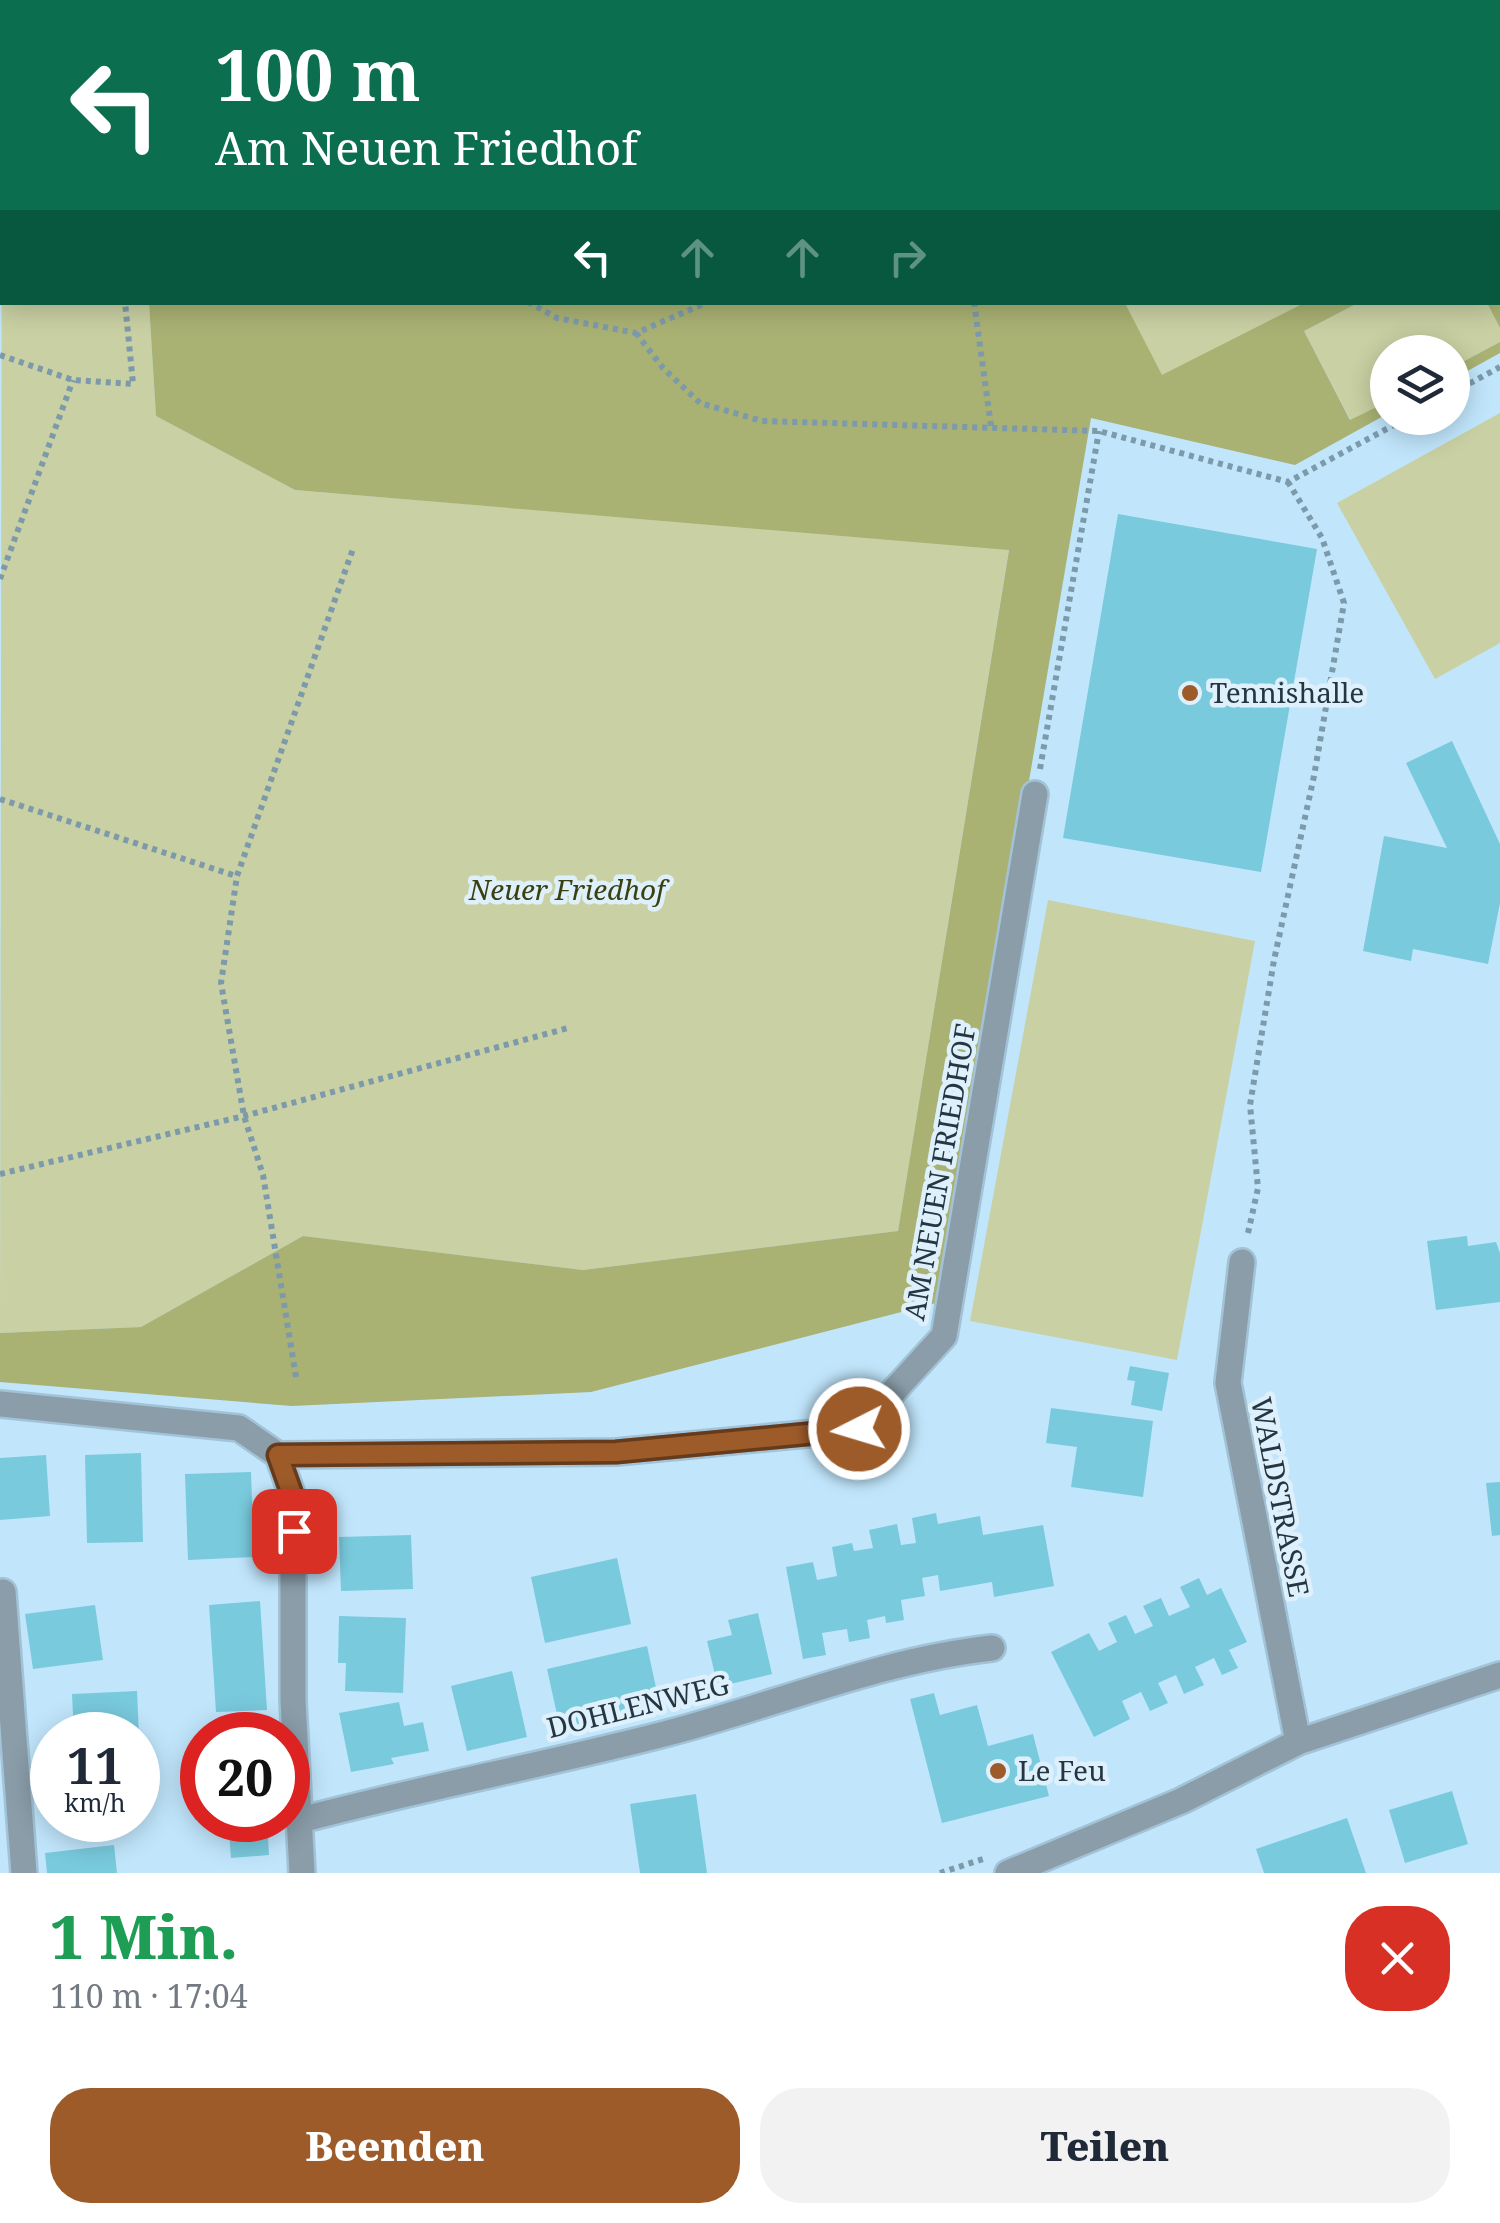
<!DOCTYPE html>
<html lang="de">
<head>
<meta charset="utf-8">
<style>
  body { margin:0; font-family:"Noto Serif",serif; background:#f2f2f3; color:#1f2937; height:100vh; display:flex; flex-direction:column; font-size:38px; white-space:nowrap }
  * { box-sizing:border-box; margin:0 }
  p { font-size:32px; color:#747a83 }
  .icon { flex:none; width:55px; height:55px; fill:none; stroke:currentColor; stroke-width:2; stroke-linecap:round; stroke-linejoin:round }
  .map { position:relative; height:1873px; overflow:hidden }
  .panel { display:flex; flex-direction:column; background:#fff; flex:1 }
  .panel>* { flex:none }
  .top-card { position:absolute; left:0px; top:0px; width:1500px; height:305px; box-shadow:0 5px 25px #0003; background:#0b6e4f; color:#fff; overflow:hidden }
  .buttons { position:absolute; left:1370px; top:335px; display:grid; gap:20px }
  .buttons a { display:grid; place-items:center; width:100px; height:100px; border-radius:50%; background:#fff; box-shadow:0 5px 25px #0003; font-size:50px }
  .speed { position:absolute; left:30px; top:1712px; display:flex; gap:20px; font-size:50px; font-weight:700; text-align:center }
  .speed>* { display:grid; place-content:center; width:130px; height:130px; border-radius:50%; background:#fff; box-shadow:0 5px 25px #0003; line-height:1 }
  .speed small { font-size:25px; font-weight:400 }
  .speed .limit { border:15px solid #d22; background:#fff; color:#111 }
  .pin { position:absolute; display:grid; place-items:center; width:85px; height:85px; color:#fff; margin:-42px; border-radius:20px; box-shadow:0 5px 15px #0006 }
  .me { position:absolute; width:110px; margin:-55px; rotate:265deg; stroke-linejoin:round; filter:drop-shadow(0 0 8px #0008) }
  .turn { display:flex; align-items:center; gap:35px; height:210px; padding:0 50px; font-size:45px }
  .turn .icon { width:130px; height:130px; stroke-width:2.5 }
  .turn b { display:block; font-size:70px; line-height:85px }
  .lanes { display:flex; align-items:center; height:95px; padding:0 50px; background:#0003; justify-content:center; gap:50px; direction:ltr }
  .lanes .off { opacity:.35 }
  .round { display:grid; place-items:center; flex:none; width:105px; height:105px; border-radius:40px; background:#f2f2f3 }
  .headline { display:flex; align-items:center; justify-content:space-between; height:170px; padding:0 50px }
  h1 { font-size:60px; font-weight:800; line-height:75px; color:#1e9e55 }
  .primary-button { display:flex; gap:20px; margin-top:auto; padding:20px 50px }
  .primary-button a { flex:1; height:115px; border-radius:40px; background:#9d5b29; color:#fff; font-size:40px; font-weight:800; line-height:115px; text-align:center }
  .primary-button a+a { background:#f2f2f3; color:#1f2937 }
  .map>svg:first-child { display:block }
</style>
</head>
<body>
<div class="map">
<svg width="1500" height="1873" viewBox="0 0 1500 1873">
  <rect width="100%" height="100%" fill="#c1e6fc"/>
  <!-- green -->
  <path fill="#c9d0a3" d="M2,52V302L149,303L156,416L295,490L1009,549L898,1231L583,1270L303,1236L141,1327L0,1333Z
    M1125,303H1304L1162,376Z
    M1358,303H1487L1500,328V342L1453,367L1452,352H1388L1387,402L1351,421L1304,331Z
    M1500,413V643L1435,679L1337,503Z
    M1048,900L1255,941L1177,1360L970,1321Z"/>
  <!-- forest -->
  <path fill="#a9b173" d="M97,0H320L322,2H98Z
    M856,0H1500V328L1487,303L1498,302V2H855Z
    M149,303H1125L1162,375L1304,303H1358L1304,331L1350,420L1387,402V414L1295,465L1091,418L940,1302L591,1392L292,1406L0,1382V1333L141,1327L303,1236L583,1270L898,1231L1009,550L295,490L156,416Z
    M1500,342V353L1453,379V367Z"/>
  <!-- water -->
  <path fill="#55a38e" d="M320,0H856L322,2Z"/>
  <!-- building -->
  <path fill="#79cadd" d="M1118,514L1317,549L1261,872L1063,838Z
    M1452,741L1500,844V903L1488,964L1413,949L1411,961L1363,951L1384,836L1447,848L1406,763Z
    M1467,1236L1468,1246L1496,1242L1500,1253V1302L1436,1310L1427,1241Z
    M1130,1366L1169,1373L1162,1411L1131,1405L1135,1381L1127,1380Z
    M1051,1408L1153,1421L1143,1497L1071,1487L1077,1447L1046,1443Z
    M141,1453L143,1542L87,1543L85,1455Z
    M46,1455L50,1516L0,1520V1458Z
    M251,1472L254,1557L188,1560L185,1474Z
    M1500,1482V1535L1492,1536L1486,1483Z
    M936,1513L938,1524L980,1516L983,1535L1043,1525L1054,1586L994,1597L992,1582L940,1591L938,1575L922,1578L925,1596L901,1600L904,1620L886,1623L885,1616L867,1620L870,1638L849,1642L847,1629L822,1633L826,1655L803,1659L786,1567L813,1562L817,1580L837,1576L832,1547L852,1543L854,1551L873,1548L869,1530L897,1524L901,1545L916,1543L912,1518Z
    M411,1535L413,1589L341,1591L339,1537Z
    M617,1558L631,1624L545,1643L531,1577Z
    M1199,1578L1207,1595L1221,1588L1247,1642L1229,1650L1238,1668L1222,1675L1214,1658L1195,1667L1204,1685L1184,1694L1176,1675L1158,1683L1168,1703L1150,1711L1141,1692L1122,1701L1130,1719L1094,1737L1051,1652L1089,1633L1099,1651L1117,1642L1108,1623L1126,1615L1135,1634L1153,1626L1143,1606L1161,1598L1169,1616L1190,1607L1180,1587Z
    M260,1601L267,1710L216,1712L209,1605Z
    M95,1605L103,1660L33,1669L25,1614Z
    M758,1613L772,1674L718,1687L707,1641L732,1635L728,1620Z
    M339,1616L406,1618L403,1693L345,1691L346,1663H338Z
    M647,1646L660,1706L560,1728L547,1669Z
    M512,1671L527,1737L467,1751L451,1686Z
    M137,1691L139,1735H74L72,1694Z
    M934,1693L940,1715L977,1705L988,1746L1033,1734L1049,1796L942,1823L910,1699Z
    M399,1702L404,1726L423,1722L429,1751L391,1758L394,1764L351,1772L339,1713Z
    M202,1781V1819L195,1820L192,1782Z
    M1452,1791L1468,1844L1405,1863L1389,1810Z
    M696,1794L707,1873H640L630,1804Z
    M1347,1818L1366,1873H1264L1256,1849Z
    M228,1820H267L269,1855L231,1858Z
    M114,1845L117,1873H47L45,1853Z"/>
  <g fill="none" stroke-linecap="round" stroke-linejoin="round">
    <!-- minor casing -->
    <g stroke="#a2c3d7" stroke-width="30">
      <path id="minor" d="M1242,1262L1228,1383L1298,1742
        M0,1404L239,1428L278,1455L293,1497V1700L302,1873
        M278,1455L616,1452L859,1429L944,1336L1035,794
        M3,1592L24,1873
        M297,1821C420,1788 545,1765 668,1733C775,1705 881,1660 992,1648
        M1008,1873L1181,1801L1298,1742L1500,1675"/>
    </g>
    <!-- path -->
    <path stroke="#7d9aab" stroke-width="6" stroke-dasharray="5 5" stroke-linecap="butt" d="M177,0L179,2
      M970,2L971,0
      M0,161H2
      M528,302L557,318L636,333L708,302
      M974,302L991,426
      M636,333L663,368L700,403L762,421L1099,431L1288,482L1407,418
      M0,355L73,380L133,384L125,302
      M1452,393L1500,367
      M0,579L73,380
      M1040,769L1099,431
      M0,799L236,876
      M0,1174L244,1116L568,1028
      M1248,1233L1258,1188L1250,1105L1274,960L1314,776L1344,603L1322,538L1288,482
      M296,1377L263,1175L244,1116L221,983L237,876L354,546
      M940,1873L983,1859"/>
    <!-- minor -->
    <use href="#minor" stroke="#8a9da9" stroke-width="25"/>
  </g>
  <g fill="none" stroke-linecap="round" stroke-linejoin="round">
    <!-- route casing -->
    <g stroke="#663b1b" stroke-width="25">
      <path id="route" d="M294,1531L293,1497L278,1455L616,1452L859,1429"/>
    </g>
    <!-- route -->
    <use href="#route" stroke="#9d5b29" stroke-width="18"/>
  </g>
  <!-- markers -->
  <g fill="#9d5b29" stroke="#def0fb" stroke-width="4">
    <circle cx="1190" cy="693" r="10"/>
    <circle cx="998" cy="1771" r="10"/>
  </g>
  <g text-anchor="middle" stroke-width="9" stroke-linejoin="round" paint-order="stroke">
    <!-- poi labels -->
    <g font-size="28" fill="#243641" stroke="#def0fb" text-anchor="start">
      <text x="1210" y="703">Tennishalle</text>
      <text x="1018" y="1781">Le Feu</text>
    </g>
    <!-- park labels -->
    <g font-size="28" font-style="italic" fill="#3b4010" stroke="#def0fb">
      <text x="567" y="900">Neuer Friedhof</text>
    </g>
    <!-- street labels -->
    <g font-size="28" fill="#243641" stroke="#def0fb">
      <text transform="translate(940 1172) rotate(-80)" y="10">AM NEUEN FRIEDHOF</text>
      <text transform="translate(1280 1497) rotate(79)" y="10">WALDSTRASSE</text>
      <text transform="translate(638 1706) rotate(-14)" y="10">DOHLENWEG</text>
    </g>
  </g>
</svg>
<div class="buttons">
<a><svg class="icon" aria-label="layers" viewBox="0 0 24 24"><path d="M12 4l9 5-9 5-9-5zM3 14l9 5 9-5"/></svg></a>
</div>
<div class="speed"><div>11<small>km/h</small></div><div class="limit">20</div></div>
<div class="pin" style="left:294px;top:1531px;background:#d93025"><svg class="icon" aria-label="arrive" viewBox="0 0 24 24"><path d="M6 21V4h12l-3 4 3 4H6"/></svg></div>
<svg class="me" style="left:859px;top:1429px" viewBox="-20 -20 40 40"><circle r="17" fill="#9d5b29" stroke="#fff" stroke-width="3"/><path d="M0-11L8 9 0 5-8 9z" fill="#fff"/></svg>
<div class="top-card">
<div class="turn"><svg class="icon" aria-label="left" viewBox="0 0 24 24"><path d="M17 20v-9H6M10 6l-5 5 5 5"/></svg><div><b>100 m</b>Am Neuen Friedhof</div></div>
<div class="lanes"><svg class="icon" aria-label="left" viewBox="0 0 24 24"><path d="M17 20v-9H6M10 6l-5 5 5 5"/></svg><svg class="icon off" aria-label="ahead" viewBox="0 0 24 24"><path d="M12 20V5M6 11l6-6 6 6"/></svg><svg class="icon off" aria-label="ahead" viewBox="0 0 24 24"><path d="M12 20V5M6 11l6-6 6 6"/></svg><svg class="icon off" aria-label="right" viewBox="0 0 24 24"><path d="M7 20v-9h11M14 6l5 5-5 5"/></svg></div>
</div>
</div>
<section class="panel">
<div class="headline"><div><h1>1 Min.</h1><p>110 m · 17:04</p></div><a class="round" style="background:#d93025;color:#fff"><svg class="icon" aria-label="close" viewBox="0 0 24 24"><path d="M6 6l12 12M18 6L6 18"/></svg></a></div>
<div class="primary-button"><a>Beenden</a><a>Teilen</a></div>
</section>
</body>
</html>
